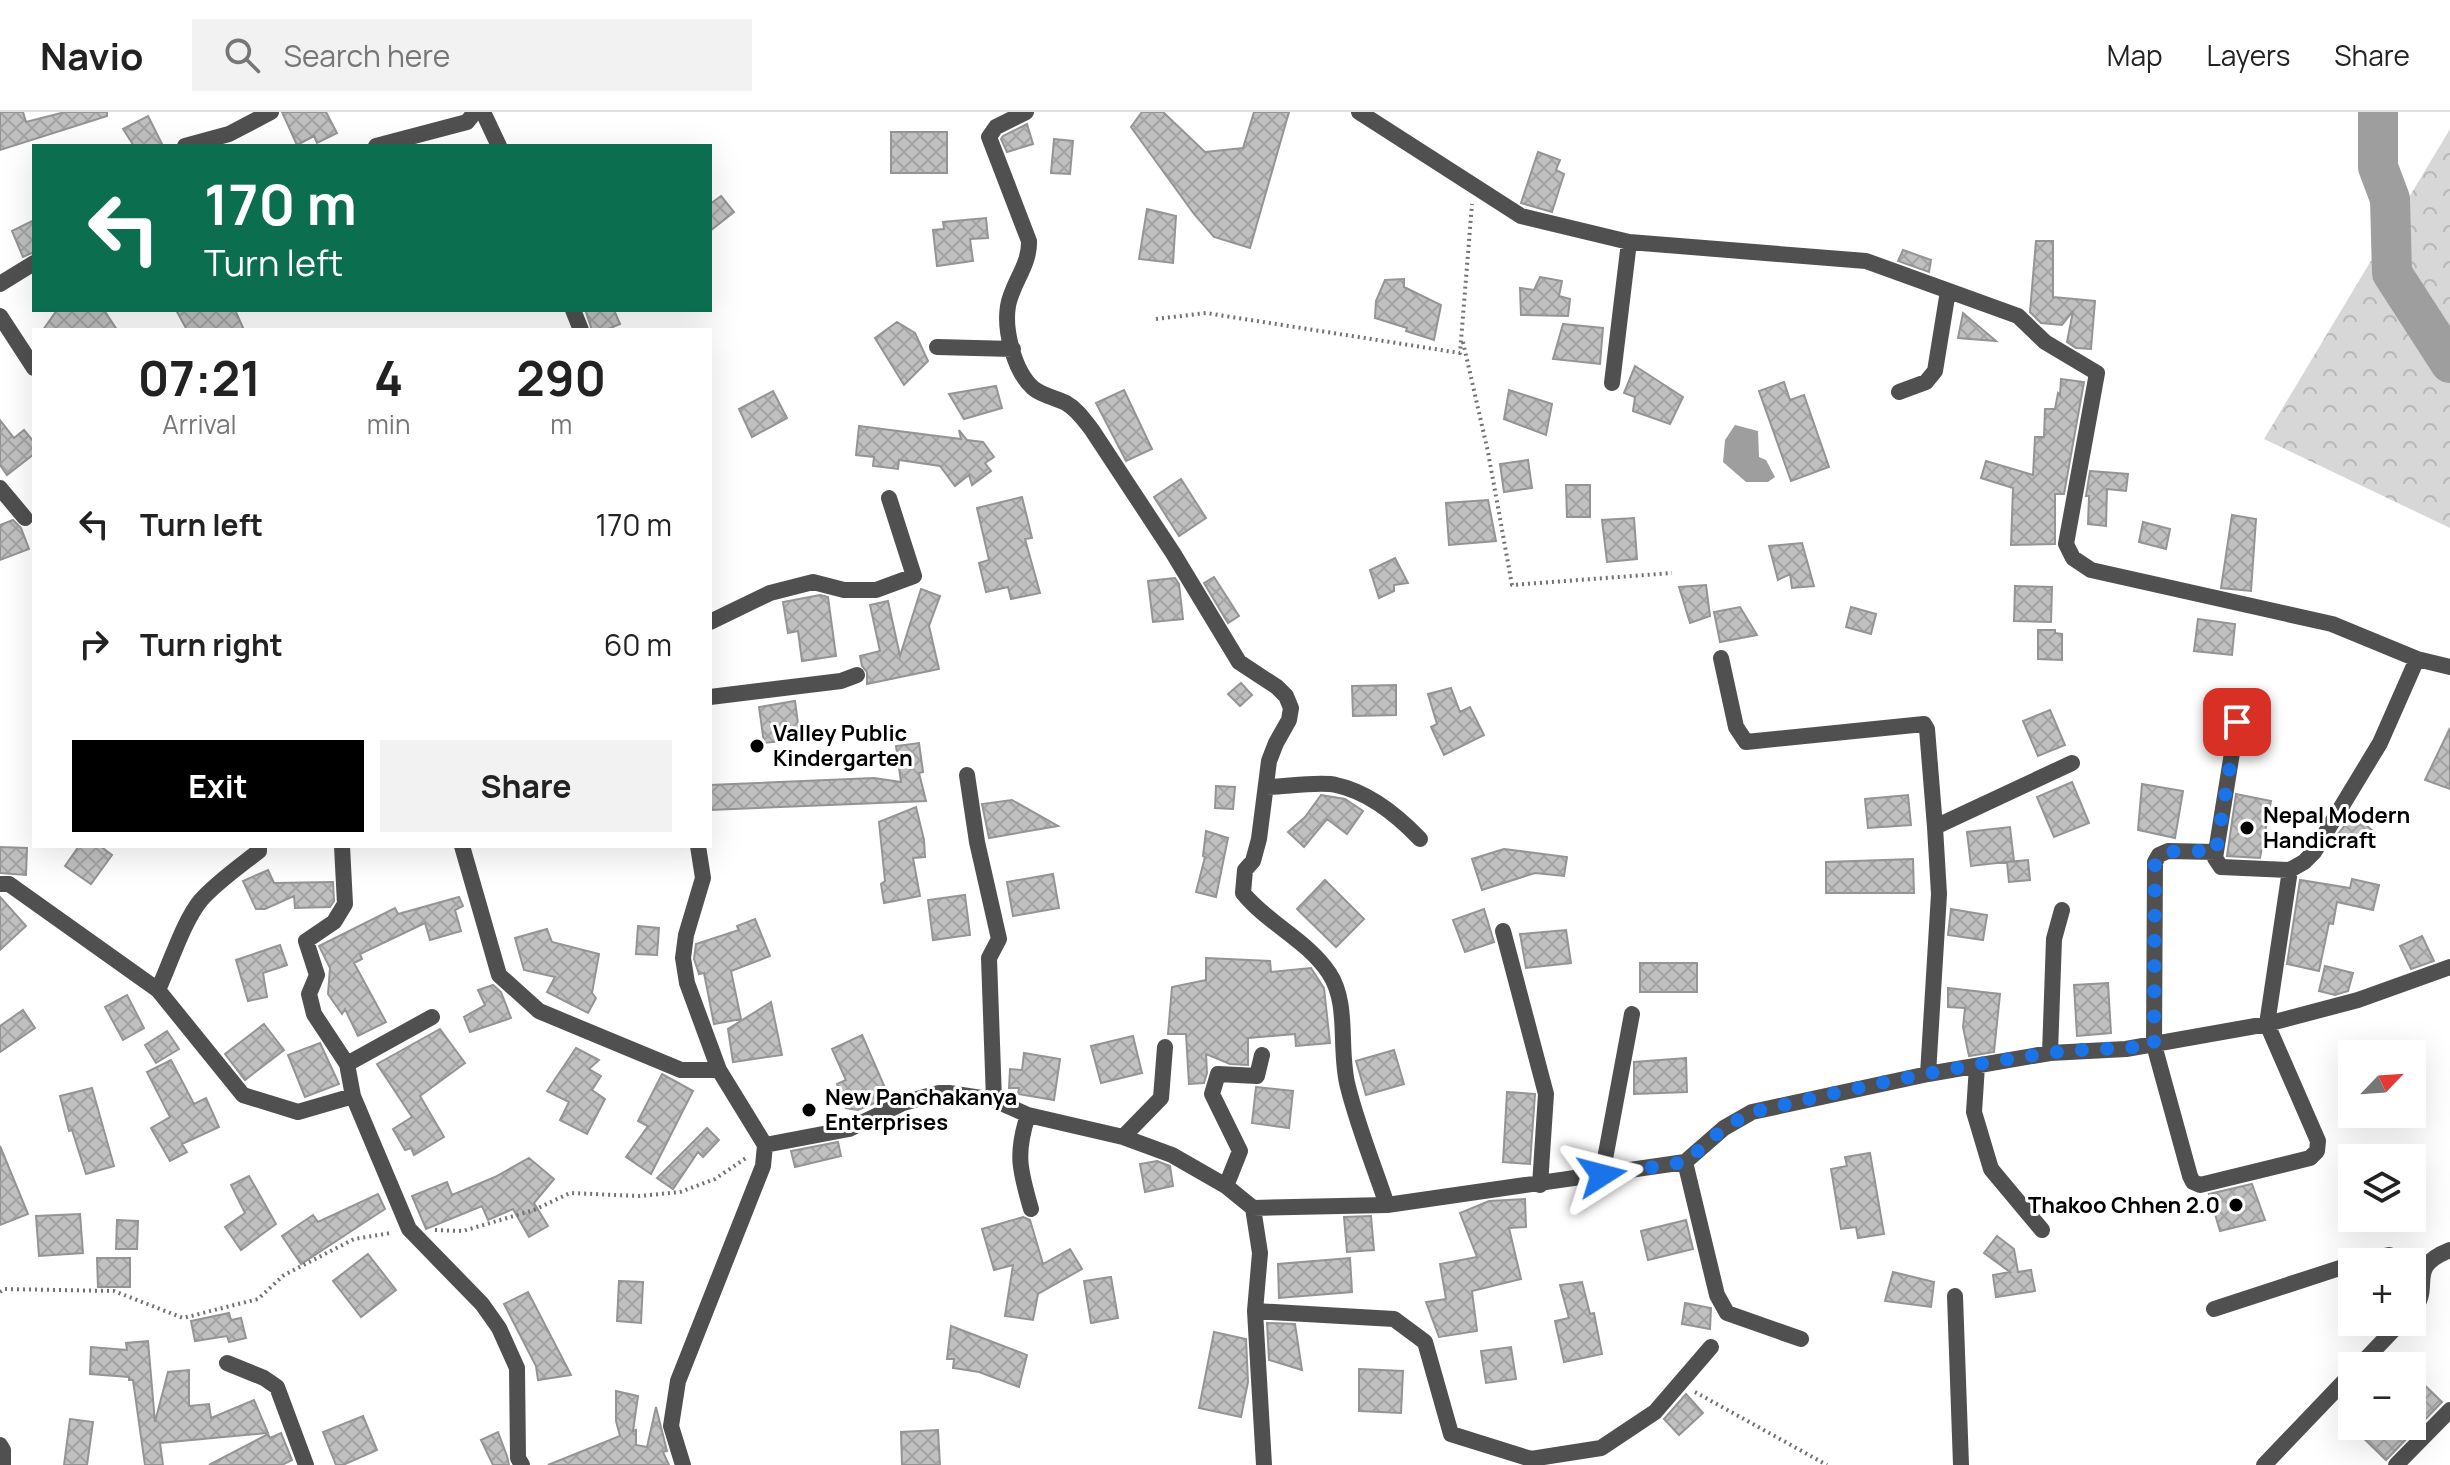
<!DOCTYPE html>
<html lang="en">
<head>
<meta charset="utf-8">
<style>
  body { margin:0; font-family:Manrope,sans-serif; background:#f2f2f2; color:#222; height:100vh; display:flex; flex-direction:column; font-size:30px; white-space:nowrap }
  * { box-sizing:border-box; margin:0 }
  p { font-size:26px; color:#767676 }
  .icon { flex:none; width:44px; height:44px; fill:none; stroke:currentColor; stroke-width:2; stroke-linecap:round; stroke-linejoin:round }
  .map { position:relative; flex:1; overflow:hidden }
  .drawer { position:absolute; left:32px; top:216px; width:680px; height:520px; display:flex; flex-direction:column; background:#fff; border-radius:0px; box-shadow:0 8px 32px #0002 }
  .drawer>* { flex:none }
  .guide { position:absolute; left:32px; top:32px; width:680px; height:168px; border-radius:0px; box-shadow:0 8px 32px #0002; background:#0b6e4f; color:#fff; overflow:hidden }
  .needle { width:52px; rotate:65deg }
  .tools { position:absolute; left:2338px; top:928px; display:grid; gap:16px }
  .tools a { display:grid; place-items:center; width:88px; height:88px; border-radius:0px; background:#fff; box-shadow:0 8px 32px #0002; font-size:40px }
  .pin { position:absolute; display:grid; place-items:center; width:68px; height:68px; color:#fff; margin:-34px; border-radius:16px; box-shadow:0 4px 12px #0006 }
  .me { position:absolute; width:88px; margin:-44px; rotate:81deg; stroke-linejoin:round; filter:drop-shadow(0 0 6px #0008) }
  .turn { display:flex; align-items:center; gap:28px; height:168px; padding:0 40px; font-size:36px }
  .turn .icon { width:104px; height:104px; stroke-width:2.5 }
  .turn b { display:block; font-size:56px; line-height:68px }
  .eta { display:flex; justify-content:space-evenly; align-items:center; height:136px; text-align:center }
  .eta b { font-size:48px; font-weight:700; line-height:56px }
  .button { display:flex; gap:16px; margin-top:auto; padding:16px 40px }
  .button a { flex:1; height:92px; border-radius:0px; background:#000; color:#fff; font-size:32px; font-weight:700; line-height:92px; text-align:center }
  .button a+a { background:#f2f2f2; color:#222 }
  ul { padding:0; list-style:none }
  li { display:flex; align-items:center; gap:24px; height:120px; padding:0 40px }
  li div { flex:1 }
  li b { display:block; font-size:30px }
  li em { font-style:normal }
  header { display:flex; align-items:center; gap:48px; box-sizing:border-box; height:112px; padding:0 40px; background:#fff; border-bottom:2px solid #e0e0e0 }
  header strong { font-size:38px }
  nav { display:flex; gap:44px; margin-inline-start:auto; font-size:28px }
  .search { width:560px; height:72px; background:#f2f2f2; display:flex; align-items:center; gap:20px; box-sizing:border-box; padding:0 28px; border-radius:0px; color:#767676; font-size:30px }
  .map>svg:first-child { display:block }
</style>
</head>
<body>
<header>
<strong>Navio</strong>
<div class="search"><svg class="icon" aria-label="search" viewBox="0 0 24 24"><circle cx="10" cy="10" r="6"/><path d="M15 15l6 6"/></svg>Search here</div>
<nav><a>Map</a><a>Layers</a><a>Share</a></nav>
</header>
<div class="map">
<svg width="2450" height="1353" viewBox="0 0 2450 1353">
  <defs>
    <pattern id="forest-crowns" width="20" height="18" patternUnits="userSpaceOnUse" patternTransform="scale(2)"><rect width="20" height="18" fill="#d7d7d7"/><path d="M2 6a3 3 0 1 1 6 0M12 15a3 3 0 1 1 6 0" fill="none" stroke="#b7b7b7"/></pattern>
    <pattern id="building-cross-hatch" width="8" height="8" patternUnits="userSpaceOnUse" patternTransform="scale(2)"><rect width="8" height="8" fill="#c0c0c0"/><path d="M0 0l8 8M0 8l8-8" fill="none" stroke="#a3a3a3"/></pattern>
  </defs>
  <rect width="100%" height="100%" fill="#fff"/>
  <!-- forest -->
  <path fill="url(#forest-crowns)" d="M2450,17V416L2264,327Z"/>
  <!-- water -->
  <path fill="#9e9e9e" d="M1735,313L1758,319L1759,345L1766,348L1775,365L1768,370H1746L1723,350L1725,328Z"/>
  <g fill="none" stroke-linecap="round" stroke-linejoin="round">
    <!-- river -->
    <path stroke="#9e9e9e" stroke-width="40" d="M2378,0V55L2390,87L2392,161L2450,251"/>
  </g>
  <!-- building -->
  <path fill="url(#building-cross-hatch)" stroke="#949494" stroke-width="2" d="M0,0H23L26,10L65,0H107V4L0,38Z
    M282,0H326L337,21L317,31L314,24L297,33Z
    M1142,0H1163L1205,40L1243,36L1254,0H1289L1250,136L1214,125L1194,102L1131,15Z
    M148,4L163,34H134L123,17Z
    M1027,12L1033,32L1007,40L1001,27L1003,24Z
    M891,20H947V61H891Z
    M1054,27L1073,29L1070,62L1051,61Z
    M1538,40L1560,48L1556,58L1564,62L1552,100L1521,91Z
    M721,84L734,100L710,119V92Z
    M1147,97L1176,104L1173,151L1139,147Z
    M986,106L988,126L970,127L973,149L937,154L933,118L944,117L943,110Z
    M34,108V140L23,145L12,119Z
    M2036,129H2053V185L2095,189L2091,237L2076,236L2067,230L2073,199L2062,213L2041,211L2030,200Z
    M1903,138L1931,148L1929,160L1898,149Z
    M1540,165L1562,169L1559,184L1570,187L1568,204L1521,203L1520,176L1534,178Z
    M1404,167V175L1441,193L1434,228L1406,219L1407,216L1375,206L1376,189L1385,168Z
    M57,198H104L117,218H43Z
    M176,198H235L244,218H187Z
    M590,198H614L620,212L606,218H592L586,200Z
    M1963,201L1996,229L1958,226Z
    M897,210L915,221L928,249L904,273L875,226Z
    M1563,212L1603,216L1600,252L1553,247Z
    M1635,254L1683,285L1670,312L1633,299L1635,285L1624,281Z
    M2061,267L2084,270L2064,382H2055V432L2011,433L2013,376L1981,366L1986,349L2033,363L2035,325H2044L2045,297H2055L2058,281L2060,283Z
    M1784,270L1790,288L1804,283L1829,355L1791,369L1759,279Z
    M996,274L1002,296L964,307L949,282Z
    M1124,278L1152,337L1126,349L1096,291Z
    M1509,278L1552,292L1546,323L1504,307Z
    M773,279L787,306L752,325L739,297Z
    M0,308L14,326L24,318L34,330V342L7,363L0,353Z
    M859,314L961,327L959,318L967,328L983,330L994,345L985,351L991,359L972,373L969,363L955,374L940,354L899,348L898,357L873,354L874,345L856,343Z
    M1528,348L1532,376L1504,380L1500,352Z
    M2090,359L2128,362L2126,379L2107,377L2106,414L2088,412L2089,384H2086Z
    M1181,367L1206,406L1179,424L1154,385Z
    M1566,373H1590V405H1567Z
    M1022,385L1032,426L1025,427L1040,481L1011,487L1008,475L986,480L979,451L989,448L977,396Z
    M1488,388L1496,429L1449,433L1446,391Z
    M2232,403L2256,407L2251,479L2221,476Z
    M1634,406L1637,447L1607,450L1602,408Z
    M13,408L21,416L29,437L0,448V413Z
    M2143,410L2170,417L2166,437L2139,430Z
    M1802,431L1814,474L1792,476L1790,462L1778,468L1769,434Z
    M1395,446L1408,471L1394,473V479L1379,486L1370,458Z
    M1214,465L1239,504L1228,511L1204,471Z
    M1175,466L1179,472L1183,507L1153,510L1148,469Z
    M1706,473L1710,504L1690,511L1679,475Z
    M2015,474L2052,475L2051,510L2014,509Z
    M921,477L940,484L929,514L939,557L867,572V560L862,554L860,544L880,539L870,493L888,489L900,544Z
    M820,483L828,485L836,544L802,549L798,519L788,521L783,490Z
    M1740,495L1757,523L1720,530L1714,500Z
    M1851,495L1876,502L1871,522L1846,515Z
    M2198,507L2235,512L2232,543L2194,539Z
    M2038,518H2055V521L2062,522V548L2038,547Z
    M1241,571L1252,583L1240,594L1228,582Z
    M1396,573V603L1353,604L1352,574Z
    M1451,576L1460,600L1470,595L1484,623L1444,643L1431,615L1437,612L1428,582Z
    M795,589L800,627L764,631L759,595Z
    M2050,598L2065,633L2038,644L2023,609Z
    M2450,616V677L2425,668Z
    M919,631L923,660L919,661L926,689L710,698V673L874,666L901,670L896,634Z
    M2072,670L2089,711L2054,725L2037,685Z
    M2142,672L2183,679L2175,726L2138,718Z
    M1216,674L1235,675L1233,697L1215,696Z
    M2236,682L2271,689L2260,746L2227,744Z
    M1321,683L1345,687L1363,699L1347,722L1327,707L1304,735L1288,720L1305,705Z
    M1908,683L1911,713L1868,716L1865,687Z
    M1012,688L1058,714L989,726L982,692Z
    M916,695L924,728L925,745L913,746L920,784L884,791L881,772L885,769L879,710Z
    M2354,702L2374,720L2350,735L2338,722Z
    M2010,715L2014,749L1971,754L1967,720Z
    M1206,719L1228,726L1216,785L1196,780L1205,745L1203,744Z
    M79,734H100L112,743L91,772L65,754Z
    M0,735L27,736L26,763L0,761Z
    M1504,737L1567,745L1564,764L1535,761L1482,778L1472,747Z
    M1913,747L1914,781H1826V750Z
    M2028,748L2030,768L2009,770L2007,750Z
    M268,758L274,771L333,770L334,789L330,795L295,796L294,784L265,797H256L243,769Z
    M1053,762L1059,796L1013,804L1007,770Z
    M2352,767L2379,773L2373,798L2337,790L2333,812L2329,811L2319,859L2287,852L2300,768L2350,776Z
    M1325,768L1364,807L1336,835L1297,797Z
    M965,783L970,823L933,828L928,788Z
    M0,785L26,814L0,838Z
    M459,785L463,794L455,798L461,819L430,828L425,811L360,842L362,847L354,851L386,910L358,924L345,897L342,902L328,882L330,856L319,834L395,796L398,802Z
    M1484,797L1494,830L1465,840L1453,808Z
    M1951,797L1987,803L1983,828L1948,823Z
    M755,807L770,844L731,859L741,907L714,912L704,861L699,862L694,847L696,832L739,818L737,814Z
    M638,814L659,816L657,843L636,842Z
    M547,817L552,830L599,842L592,881L596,886L588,901L547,880L555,865L524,858L515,826Z
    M1566,818L1571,851L1526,856L1520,822Z
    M2422,824L2434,849L2411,857L2400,834Z
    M280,833L287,853L263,861L267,885L248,889L236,848Z
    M1206,846L1270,849L1271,860L1311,856L1324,876L1330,931L1296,934L1295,922L1248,926V953L1230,952L1206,942L1207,961L1204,971L1189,972L1186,922H1168L1172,875L1206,868Z
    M1640,851H1697V880H1640Z
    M2325,854L2353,861L2348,879L2335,883L2319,879Z
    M2108,871L2111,921L2077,924L2074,873Z
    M493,873L501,880L511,906L470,920L464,905L485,893L478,878Z
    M1948,876L2000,882L1994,940L1969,944L1963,915L1965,896L1948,895Z
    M127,883L144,916L123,928L105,895Z
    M771,890L782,943L733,950L728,917Z
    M23,898L35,916L0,940V914Z
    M264,912L284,938L245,968L225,942Z
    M440,917L465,951L420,984L444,1025L414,1043L411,1036L405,1038L393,1017L412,1005L377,952Z
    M167,919L179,937L156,951L145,933Z
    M862,923L889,985L858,998L846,996L837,972L846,968L832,937Z
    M1133,924L1142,961L1101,971L1091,934Z
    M320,931L339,972L305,985L288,943Z
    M576,936L599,948L589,957L601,964L592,978L605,987L587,1022L560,1008L569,990L547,979Z
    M1394,938L1404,972L1366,983L1356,949Z
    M1024,941L1060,947L1054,988L1018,982L1019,976H1009L1010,957L1022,958Z
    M1686,946L1687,980L1634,982V950Z
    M171,948L194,992L206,986L219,1015L182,1032L187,1040L170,1049L151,1016L170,1005L147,960Z
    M662,962L693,979L651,1062L626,1045L648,1014L638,1009Z
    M1256,975L1293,979L1289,1016L1252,1011Z
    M92,976L114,1054L86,1062L72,1018L69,1019L60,984Z
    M1507,980L1535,982L1530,1052L1503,1050Z
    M707,1016L719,1028L703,1045L698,1040L673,1077L657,1066Z
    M838,1030L841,1044L795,1055L791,1039Z
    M0,1034L28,1102L0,1113Z
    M1870,1041L1884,1122L1858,1126L1856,1115L1841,1117L1831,1057L1847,1054L1845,1045Z
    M529,1046L554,1067L534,1091L548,1114L529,1125L513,1097L488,1108L482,1094L426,1117L412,1084L447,1070L452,1083L495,1065Z
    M1157,1049L1170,1054L1173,1074L1145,1080L1140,1052Z
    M249,1064L276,1112L241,1138L225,1115L245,1101L231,1073Z
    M2252,1072L2265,1108L2220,1119L2209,1082Z
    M378,1082L385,1097L301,1152L282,1124L313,1103L318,1110Z
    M1525,1087L1526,1115L1509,1116L1521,1167L1472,1179L1477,1219L1439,1225L1426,1190L1446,1187L1440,1152L1477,1145L1460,1101L1489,1089Z
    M80,1102L83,1141L39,1144L36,1104Z
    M1371,1104L1374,1138L1347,1140L1344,1105Z
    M1023,1105L1030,1108L1043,1152L1070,1137L1082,1157L1038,1182L1033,1208L1005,1204L1013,1153L994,1158L982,1117Z
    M117,1108L138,1109L137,1137H116Z
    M1686,1108L1693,1137L1648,1148L1641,1119Z
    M1997,1124L2014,1137L2018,1160L2031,1158L2035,1179L1996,1185L1993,1163L2010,1160L1984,1141Z
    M368,1142L396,1178L361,1205L333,1169Z
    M97,1146H130V1175H98Z
    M1350,1146L1352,1180L1279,1186L1278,1152Z
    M1893,1160L1934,1170L1931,1195L1885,1189Z
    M1111,1165L1118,1206L1091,1211L1084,1169Z
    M619,1169L643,1170L641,1211L617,1209Z
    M1582,1170L1590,1202L1594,1201L1602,1242L1564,1250L1555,1209L1569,1206L1560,1173Z
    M528,1180L571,1263L538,1268L536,1254L504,1192Z
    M1685,1191L1711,1196L1710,1217L1682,1212Z
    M229,1201L231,1208L241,1206L246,1226L229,1230L227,1224L195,1229L191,1209Z
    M1267,1211L1295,1212L1302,1258L1269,1248Z
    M951,1214L1027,1243L1019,1275L979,1260L953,1256L954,1247H947Z
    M1214,1220L1246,1227L1248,1270L1241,1305L1199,1296Z
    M148,1229L155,1310L168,1260L189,1258V1294L209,1292L211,1306L254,1288L268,1321L160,1331L163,1353H145L133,1268H129V1265L90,1262L91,1235L127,1238L126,1231Z
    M1511,1235L1516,1267L1486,1271L1481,1239Z
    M1359,1257L1403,1259L1401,1301L1359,1299Z
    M2412,1261L2442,1290L2386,1348L2351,1314H2412Z
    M616,1279L638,1284L633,1319L636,1318V1333L647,1335L656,1295L667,1339L663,1340L669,1353H548L620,1324L616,1309Z
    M1686,1282L1703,1301L1679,1323L1664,1307Z
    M363,1304L377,1338L343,1353H336L323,1320Z
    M70,1307L93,1310L87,1353H64Z
    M938,1318L940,1353H902L901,1320Z
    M498,1320L507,1344L509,1353H493L481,1328Z
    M281,1321L292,1348L282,1353H209L268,1322L270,1326Z"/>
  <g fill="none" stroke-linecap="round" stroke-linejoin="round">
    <!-- path -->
    <path stroke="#727272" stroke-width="4" stroke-dasharray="2 4" stroke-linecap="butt" d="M1156,207L1206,201L1460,241L1472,92
      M1463,230L1488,340L1512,473L1672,461
      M435,1118L463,1119L534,1098L570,1081L640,1084L680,1080L715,1067L746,1046
      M0,1180L4,1177L114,1179L183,1206L258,1187L284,1163L354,1127L391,1121
      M1695,1280L1827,1353"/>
    <!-- minor -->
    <path stroke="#505050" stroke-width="16" d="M483,0L499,34
      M1026,0L996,15L989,25L1029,129C1030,153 1012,171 1008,194C1004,218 1014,259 1033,276C1041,283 1056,286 1066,291C1078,298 1084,308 1092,318L1173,441L1239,550L1277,575L1286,584L1291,596L1289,608L1276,631L1269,649L1259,727L1253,749L1245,758L1243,781C1267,811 1307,828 1329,861C1350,892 1338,939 1348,975C1358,1015 1374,1054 1387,1093
      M1359,0L1521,104L1629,130L1866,149L2018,204L2045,230L2097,261L2066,432L2073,446L2091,458L2332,512L2417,547L2450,555
      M185,34L229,22L271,0
      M376,34L467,10L475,0
      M0,172L34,151
      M573,198L581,218
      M0,204L34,256
      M937,235L1013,237
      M1612,271L1629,130
      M1899,280L1926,270L1935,259L1948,179
      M0,376L25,406
      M710,510L770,481L813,470L844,478H876L914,464L889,386
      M1721,546L1736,615L1746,630L1924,612L1927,617L1935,715
      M710,585L841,569L857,563
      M2260,596L2242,604L2237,610L2215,746L2221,755L2290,758L2304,750L2314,740L2380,631L2417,547
      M967,663L977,730L999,827L989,846L994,988
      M1267,675C1284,675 1320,669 1336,673C1369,680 1397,703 1420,727
      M342,734L345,792L334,810L306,829L317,863L309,882L314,902L347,952L353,984L409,1117L482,1192L499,1216L517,1256L518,1346L522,1353
      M462,734L499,863L539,899L681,958H719
      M698,734L703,766L686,823L683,846L687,871L719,958L765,1033L849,1017L903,991L939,981H949L994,988L1028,1003L1123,1025L1172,1043L1226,1074L1253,1096L1260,1141L1255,1199L1264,1353
      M2216,740L2168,739L2159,743L2155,750L2154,933L2190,1064L2193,1070L2200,1073L2310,1046L2317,1039L2318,1029L2267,912L2290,758
      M0,772H9L158,878L243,983L298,1000L353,984
      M1503,819L1546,982L1540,1073
      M158,878C170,852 184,808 201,788C217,770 240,754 259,739V734
      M2050,941L2054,827L2062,798
      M347,952L432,905
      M1977,954L1974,1000L1991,1057L2042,1118
      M1928,962L1939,782L1935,715L2072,651
      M1028,1003C1015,1042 1020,1059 1031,1097
      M1123,1025L1161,986L1165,935
      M1685,1050L1717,1183L1727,1201L1801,1227
      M1602,1063L1632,902
      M1226,1074L1240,1039L1212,982L1218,962L1257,964L1262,943
      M1253,1096L1387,1093L1685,1050L1724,1016L1752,1000L1928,962L2050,941L2126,937L2267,912L2358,888L2450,855
      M2359,1150L2389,1143L2406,1150
      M1955,1184L1961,1353
      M2214,1197L2352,1152
      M1255,1199L1394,1207L1425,1230L1451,1322L1531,1347L1601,1336L1655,1300L1711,1235
      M2412,1199C2435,1175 2404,1156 2450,1138
      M227,1251L264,1266L277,1275L306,1353
      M2359,1254L2401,1210
      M0,1333L3,1338V1353
      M683,1353L671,1314L678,1269L763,1054L765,1033
      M2264,1353L2352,1261
      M2396,1353L2450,1298"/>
  </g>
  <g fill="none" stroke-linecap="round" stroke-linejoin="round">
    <!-- route -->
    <path stroke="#1a73e8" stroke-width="14" stroke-dasharray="0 25.2" d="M1602,1063L1685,1050L1724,1016L1752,1000L1771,996C1863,974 1956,954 2050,941C2084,936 2119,938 2154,933L2155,750C2165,733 2198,740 2216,740L2237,610"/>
  </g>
  <!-- markers -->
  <g fill="#000" stroke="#fff" stroke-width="3">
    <circle cx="757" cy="634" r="8"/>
    <circle cx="2247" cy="716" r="8"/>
    <circle cx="809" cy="998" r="8"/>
    <circle cx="2236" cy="1093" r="8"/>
  </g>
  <g text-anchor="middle" stroke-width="6" stroke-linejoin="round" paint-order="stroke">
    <!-- poi labels -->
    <g font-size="22" font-weight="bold" fill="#000" stroke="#fff" text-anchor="start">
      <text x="773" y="629">Valley Public<tspan x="773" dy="25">Kindergarten</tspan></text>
      <text x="2263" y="711">Nepal Modern<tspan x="2263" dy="25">Handicraft</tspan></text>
      <text x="825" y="993">New Panchakanya<tspan x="825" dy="25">Enterprises</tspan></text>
      <text x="2220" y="1101" text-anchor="end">Thakoo Chhen 2.0</text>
    </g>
  </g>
</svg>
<div class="tools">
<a><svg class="needle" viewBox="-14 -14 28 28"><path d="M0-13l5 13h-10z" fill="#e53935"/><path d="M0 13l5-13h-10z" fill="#767676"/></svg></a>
<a><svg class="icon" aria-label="layers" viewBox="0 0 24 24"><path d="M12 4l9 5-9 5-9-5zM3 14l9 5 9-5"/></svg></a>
<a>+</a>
<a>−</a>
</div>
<div class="pin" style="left:2237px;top:610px;background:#d93025"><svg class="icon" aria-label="arrive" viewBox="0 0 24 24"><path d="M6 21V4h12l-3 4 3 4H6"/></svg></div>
<svg class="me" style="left:1602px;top:1063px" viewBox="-20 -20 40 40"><path d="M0-17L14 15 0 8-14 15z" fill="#1a73e8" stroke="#fff" stroke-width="4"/></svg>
<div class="guide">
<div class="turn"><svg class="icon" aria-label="left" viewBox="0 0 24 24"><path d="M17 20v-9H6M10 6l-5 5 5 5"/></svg><div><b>170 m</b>Turn left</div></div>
</div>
<section class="drawer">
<div class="eta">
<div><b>07:21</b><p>Arrival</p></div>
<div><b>4</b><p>min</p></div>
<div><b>290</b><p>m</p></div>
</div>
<ul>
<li><svg class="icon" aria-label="left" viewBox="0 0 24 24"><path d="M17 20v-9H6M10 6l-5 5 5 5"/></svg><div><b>Turn left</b></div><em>170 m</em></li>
<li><svg class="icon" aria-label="right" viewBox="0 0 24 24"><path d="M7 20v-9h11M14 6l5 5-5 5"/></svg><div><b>Turn right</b></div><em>60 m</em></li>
</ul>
<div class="button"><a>Exit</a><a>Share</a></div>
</section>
</div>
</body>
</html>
